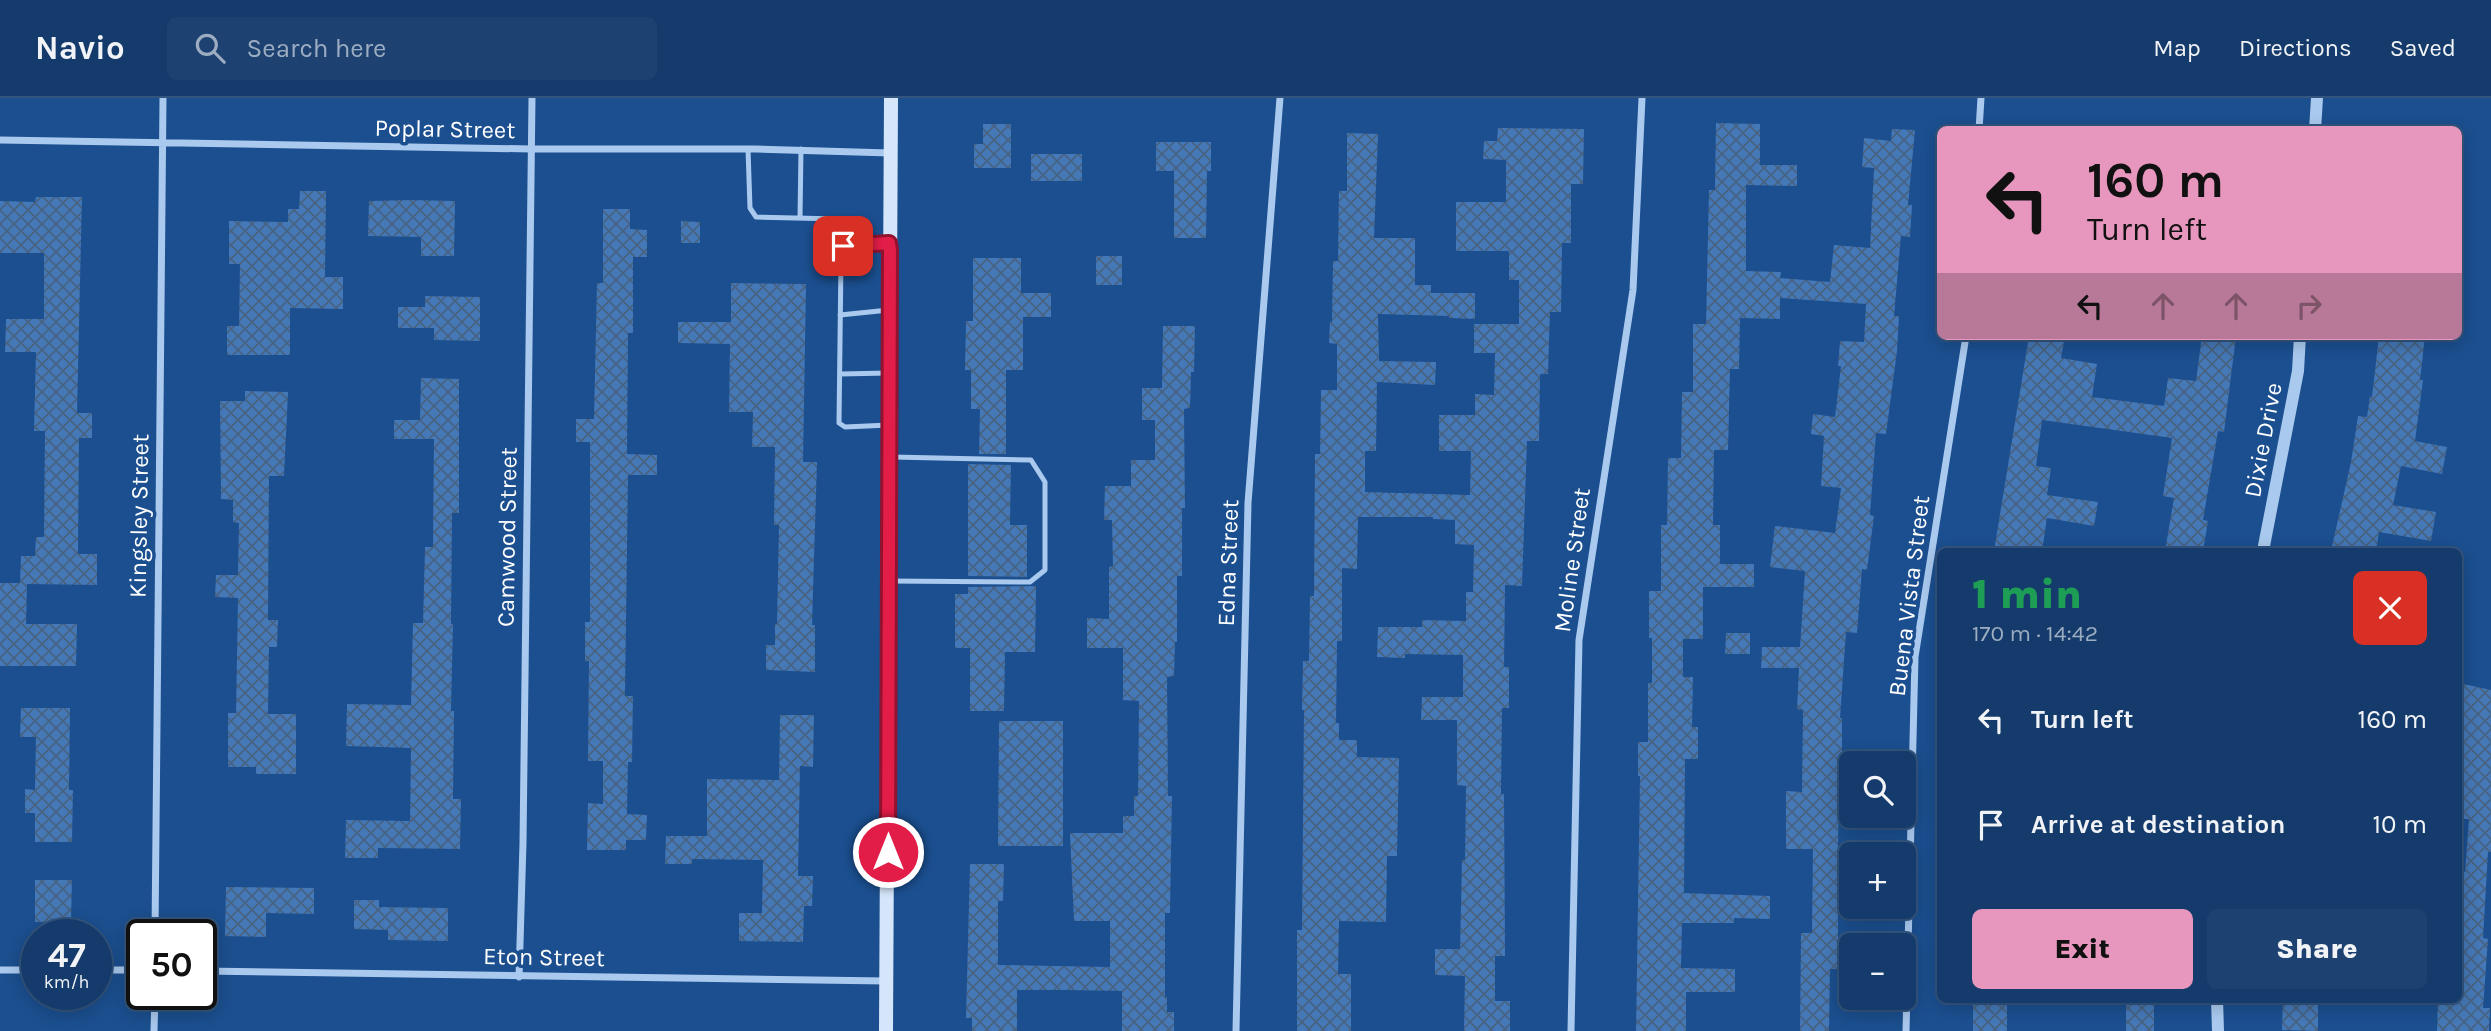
<!DOCTYPE html>
<html lang="en">
<head>
<meta charset="utf-8">
<style>
  body { margin:0; font-family:Karla,sans-serif; background:#1d4271; color:#f1f3f6; height:100vh; display:flex; flex-direction:column; font-size:26px; white-space:nowrap }
  * { box-sizing:border-box; margin:0 }
  p { font-size:23px; color:#9dadc1 }
  .icon { flex:none; width:38px; height:38px; fill:none; stroke:currentColor; stroke-width:2; stroke-linecap:round; stroke-linejoin:round }
  .map { position:relative; flex:1; overflow:hidden }
  .drawer { position:absolute; left:1937px; top:450px; width:525px; height:455px; display:flex; flex-direction:column; background:#143b6b; border-radius:10px; box-shadow:0 4px 18px #0003,0 0 0 2px #33557e }
  .drawer>* { flex:none }
  .guide { position:absolute; left:1937px; top:28px; width:525px; height:214px; border-radius:10px; box-shadow:0 4px 18px #0003,0 0 0 2px #33557e; background:#e797bd; color:#111; overflow:hidden }
  .buttons { position:absolute; left:1839px; top:653px; display:grid; gap:14px }
  .buttons a { display:grid; place-items:center; width:77px; height:77px; border-radius:10px; background:#143b6b; box-shadow:0 4px 18px #0003,0 0 0 2px #33557e; font-size:35px }
  .speed { position:absolute; left:21px; top:821px; display:flex; gap:14px; font-size:35px; font-weight:700; text-align:center }
  .speed>* { display:grid; place-content:center; width:91px; height:91px; border-radius:50%; background:#143b6b; box-shadow:0 4px 18px #0003,0 0 0 2px #33557e; line-height:1 }
  .speed small { font-size:18px; font-weight:400 }
  .speed .limit { border:4px solid #111; border-radius:10px; background:#fff; color:#111 }
  .pin { position:absolute; display:grid; place-items:center; width:60px; height:60px; color:#fff; margin:-30px; border-radius:14px; box-shadow:0 4px 10px #0006 }
  .me { position:absolute; width:77px; margin:-38px; rotate:0deg; stroke-linejoin:round; filter:drop-shadow(0 0 5px #0008) }
  .turn { display:flex; align-items:center; gap:24px; height:147px; padding:0 35px; font-size:32px }
  .turn .icon { width:91px; height:91px; stroke-width:2.5 }
  .turn b { display:block; font-size:49px; line-height:60px }
  .lanes { display:flex; align-items:center; height:66px; padding:0 35px; background:#0003; justify-content:center; gap:35px; direction:ltr }
  .lanes .off { opacity:.35 }
  .round { display:grid; place-items:center; flex:none; width:74px; height:74px; border-radius:10px; background:#1d4271 }
  .summary { display:flex; align-items:center; justify-content:space-between; height:119px; padding:0 35px }
  h1 { font-size:42px; font-weight:800; line-height:52px; color:#1e9e55 }
  .cta { display:flex; gap:14px; margin-top:auto; padding:14px 35px }
  .cta a { flex:1; height:80px; border-radius:10px; background:#e797bd; color:#111; font-size:28px; font-weight:800; line-height:80px; text-align:center }
  .cta a+a { background:#1d4271; color:#f1f3f6 }
  ul { padding:0; list-style:none }
  li { display:flex; align-items:center; gap:21px; height:105px; padding:0 35px }
  li div { flex:1 }
  li b { display:block; font-size:26px }
  li em { font-style:normal }
  header { display:flex; align-items:center; gap:42px; box-sizing:border-box; height:98px; padding:0 35px; background:#143b6b; border-bottom:2px solid #33557e }
  header strong { font-size:33px }
  nav { display:flex; gap:38px; margin-inline-start:auto; font-size:24px }
  .search { width:490px; height:63px; background:#1d4271; display:flex; align-items:center; gap:18px; box-sizing:border-box; padding:0 24px; border-radius:10px; color:#9dadc1; font-size:26px }
  .map>svg:first-child { display:block }
</style>
</head>
<body>
<header>
<strong>Navio</strong>
<div class="search"><svg class="icon" aria-label="search" viewBox="0 0 24 24"><circle cx="10" cy="10" r="6"/><path d="M15 15l6 6"/></svg>Search here</div>
<nav><a>Map</a><a>Directions</a><a>Saved</a></nav>
</header>
<div class="map">
<svg width="2491" height="933" viewBox="0 0 2491 933">
  <defs>
    <pattern id="building-cross-hatch" width="8" height="8" patternUnits="userSpaceOnUse" patternTransform="scale(1.75)"><rect width="8" height="8" fill="#4478b7"/><path d="M0 0l8 8M0 8l8-8" fill="none" stroke="#486282"/></pattern>
  </defs>
  <rect width="100%" height="100%" fill="#1b4f8f"/>
  <!-- building -->
  <path fill="url(#building-cross-hatch)" d="M1716,25L1760,26V67H1797V88L1746,87V173L1781,174L1780,180L1830,184L1834,147L1870,150L1874,70L1862,69L1864,40L1891,43L1892,31L1915,32L1908,107H1912L1910,139L1901,138L1894,218H1899L1897,253L1886,336L1876,335L1870,417L1874,418L1867,472L1862,471L1857,535L1846,534L1840,620H1842V658H1839L1838,763H1841L1840,813H1838V871H1830L1829,933H1800L1801,835H1812L1813,751H1786V693L1802,694L1803,612L1797,611L1799,570H1761L1762,549H1800L1805,473L1770,469L1775,428L1835,435L1841,390L1821,388L1824,338L1811,336L1813,316L1835,319L1841,268H1838L1840,243L1864,244L1866,206L1780,200V221L1740,220L1739,271H1730L1728,352H1714L1713,427H1720V466H1754V489H1703V541H1683V579H1693L1692,629H1698V661H1685L1684,795L1770,798V821L1734,820V825H1682L1681,870L1735,871V894H1686V933H1636L1640,678H1638V644H1648V585H1652V540H1649V493H1661V427H1667L1668,360H1681L1682,294H1693V226H1706L1709,92H1715Z
    M983,26H1011V70H974V46H983Z
    M1498,30L1584,31L1583,86H1571V145H1562L1561,214H1550L1548,276H1540L1539,343H1527L1522,488L1505,487L1504,569H1509V610H1502L1501,696H1504L1505,858H1495V903H1510V933H1464L1465,878L1435,877V851H1460L1462,762H1465L1466,688L1457,687V622H1421L1422,599H1463V557L1405,556V560L1377,559L1378,529H1422V522L1466,523V494H1473L1474,447L1455,446V422L1433,421V419H1358L1357,471L1342,470V543H1337L1336,625H1339V642H1357V659L1399,660L1397,758H1387L1386,824L1339,823L1338,876H1351V933H1297V832H1302L1304,612H1302L1303,563H1309L1310,498H1314L1315,356H1320L1321,292H1337V246L1329,245L1330,224H1332L1333,163H1338L1339,93H1347V35L1378,36L1374,140H1415V187H1431V195H1475V221L1449,220V218L1378,216L1379,263L1436,264L1435,287L1377,284L1376,353H1365V394L1470,397L1471,353H1439V317H1475V296L1494,297L1495,255H1474V226H1519V182H1509V153H1456V104H1506V62L1483,61L1484,43H1497Z
    M1156,44H1211V73H1207L1206,140H1174V73H1156Z
    M1031,56H1082V83H1031Z
    M300,93H326L325,179H343V211L290,210V257H227V228H239L240,166H229V123L288,124V111H299Z
    M36,99H82L77,315H92V340H79L78,456H97V487L27,486L26,526H77L76,568H0V485H20L21,458H35L36,439H44L45,333H34L36,254H5L6,221H44V155H0V103L35,104Z
    M410,102L455,103L454,158H421V139L368,138L369,103Z
    M603,111H630V131L647,132V159H633V235H628L627,356L657,357V377H628L625,598H633L632,664H628L627,716L647,717L646,742H626V752H587L588,705L603,706V663H588L589,563H585V524H590V344H576V321H594L597,185H603Z
    M681,123L700,124V145H681Z
    M1096,158H1122V187H1096Z
    M973,160H1021V195H1051V219H1023V272H1006V356H979L980,311H971V272H965L966,223H973Z
    M731,185L806,186L803,364H817L812,527H815V574L766,572V547H775V526H777L779,427H774L775,349H752L753,314H729L730,246L678,245V224H731Z
    M425,198L480,199V243L434,242V230H398V209H425Z
    M1163,228H1195L1194,274H1191L1190,310L1184,311L1185,410H1182V478H1177V544H1175L1174,578L1167,579L1168,698H1172L1170,815H1165V899H1167V914H1174V933H1122V893L1066,892H1017V933H972V920H966L970,766H1004L1003,803H998V867L1110,869V823H1074L1070,735H1123V718H1134V698H1138L1139,603L1123,602V550H1087V520L1109,521V469L1113,468L1112,422H1104L1105,388H1131V362H1155V322H1142V290H1162Z
    M2029,238H2065L2061,260L2097,266L2092,299L2164,308L2168,280L2196,283L2202,238H2236L2224,334L2218,333L2203,422L2208,423L2203,453H2165L2174,400L2163,398L2172,340L2042,322L2036,368L2051,370L2047,397L2098,404L2094,428L2047,420L2042,453H1994Z
    M2379,238H2425L2420,282H2423L2415,343L2447,349L2442,376L2401,368L2393,407L2436,414L2431,443L2379,434L2376,453H2331L2351,364L2358,318L2367,319L2370,298L2372,299Z
    M421,280L459,281V415H452L451,526H453L451,613H454L453,701H461L460,751L378,750V760H345L346,722L410,723L411,650L346,648L347,606L411,607L413,525H423L425,449H433L434,341H394V322H420Z
    M245,293L288,294L284,378H269L268,522H278L277,549H269L268,616H296V676H256V669H228V615H236L238,500L215,499L216,477H238L239,425L233,424V402L221,401L220,303H245Z
    M968,366L1011,367L1010,427H1027V479L968,478Z
    M1036,488L1035,554H1005L1004,613H970V550H955V496H968V489Z
    M1726,535H1750V556H1725Z
    M2459,585L2491,592V754H2488L2483,840L2488,841L2483,910H2490L2489,933H2437L2438,901H2459V774H2465L2469,721H2459Z
    M21,610H70L69,692H73L72,744H35V715H25V691L35,692L36,639H20Z
    M780,617H814L813,669L800,668L798,778H813L812,808H804L803,844L739,843V815H762L763,762L692,761V766H665L666,738H707V681L779,682Z
    M999,623H1063V748H998Z
    M35,782H72L71,824H35Z
    M226,789L314,790V816L266,815V839L225,838Z
    M354,802H379V809L448,810V843L388,842V832L354,831Z
    M1973,901H2007V933H1973Z
    M2126,901H2154V933H2126Z
    M2283,901H2318V933L2282,932Z"/>
  <g fill="none" stroke-linecap="round" stroke-linejoin="round">
    <!-- service -->
    <path stroke="#a9c9ee" stroke-width="5" d="M748,51L750,110L756,119L839,121L844,124L843,148L888,145
      M800,120L801,51
      M843,148L841,162L839,325L845,329L889,327
      M840,217L889,212
      M840,276L889,275
      M889,483L1030,484L1045,472V384L1031,362L892,359"/>
    <!-- minor -->
    <path stroke="#a9c9ee" stroke-width="7" d="M1979,32L1981,0
      M0,42L531,51H756L890,55
      M155,836L163,0
      M0,872H37
      M96,872H142
      M201,873L886,883
      M519,879L523,745L532,0
      M154,933L155,896
      M1236,933L1248,405L1280,0
      M1571,933L1579,542L1633,192L1642,0
      M1906,933L1915,559L1966,238"/>
    <!-- tertiary -->
    <path stroke="#a9c9ee" stroke-width="12" d="M2315,32L2317,0
      M2263,453L2298,273L2300,238
      M2217,901L2218,933"/>
    <!-- secondary -->
    <path stroke="#d6e6fa" stroke-width="14" d="M886,933L891,0"/>
  </g>
  <g fill="none" stroke-linecap="round" stroke-linejoin="round">
    <!-- route casing -->
    <g stroke="#92132f" stroke-width="18">
      <path id="route" d="M843,148L889,145L890,152L888,754"/>
    </g>
    <!-- route -->
    <use href="#route" stroke="#e11d48" stroke-width="12"/>
  </g>
  <g text-anchor="middle" stroke-width="7" stroke-linejoin="round" paint-order="stroke">
    <!-- street labels -->
    <g font-size="24" fill="#fff" stroke="#1b4f8f">
      <text transform="translate(445 31) rotate(1)" y="8">Poplar Street</text>
      <text transform="translate(2263 342) rotate(-79)" y="8">Dixie Drive</text>
      <text transform="translate(139 418) rotate(-89)" y="8">Kingsley Street</text>
      <text transform="translate(507 439) rotate(-89)" y="8">Camwood Street</text>
      <text transform="translate(1572 462) rotate(-82)" y="8">Moline Street</text>
      <text transform="translate(1228 465) rotate(-88)" y="8">Edna Street</text>
      <text transform="translate(1909 498) rotate(-83)" y="8">Buena Vista Street</text>
      <text transform="translate(544 859) rotate(1)" y="8">Eton Street</text>
    </g>
  </g>
</svg>
<div class="buttons">
<a><svg class="icon" aria-label="search" viewBox="0 0 24 24"><circle cx="10" cy="10" r="6"/><path d="M15 15l6 6"/></svg></a>
<a>+</a>
<a>−</a>
</div>
<div class="speed"><div>47<small>km/h</small></div><div class="limit">50</div></div>
<div class="pin" style="left:843px;top:148px;background:#d93025"><svg class="icon" aria-label="arrive" viewBox="0 0 24 24"><path d="M6 21V4h12l-3 4 3 4H6"/></svg></div>
<svg class="me" style="left:888px;top:754px" viewBox="-20 -20 40 40"><circle r="17" fill="#e11d48" stroke="#fff" stroke-width="3"/><path d="M0-11L8 9 0 5-8 9z" fill="#fff"/></svg>
<div class="guide">
<div class="turn"><svg class="icon" aria-label="left" viewBox="0 0 24 24"><path d="M17 20v-9H6M10 6l-5 5 5 5"/></svg><div><b>160 m</b>Turn left</div></div>
<div class="lanes"><svg class="icon" aria-label="left" viewBox="0 0 24 24"><path d="M17 20v-9H6M10 6l-5 5 5 5"/></svg><svg class="icon off" aria-label="ahead" viewBox="0 0 24 24"><path d="M12 20V5M6 11l6-6 6 6"/></svg><svg class="icon off" aria-label="ahead" viewBox="0 0 24 24"><path d="M12 20V5M6 11l6-6 6 6"/></svg><svg class="icon off" aria-label="right" viewBox="0 0 24 24"><path d="M7 20v-9h11M14 6l5 5-5 5"/></svg></div>
</div>
<section class="drawer">
<div class="summary"><div><h1>1 min</h1><p>170 m · 14:42</p></div><a class="round" style="background:#d93025;color:#fff"><svg class="icon" aria-label="close" viewBox="0 0 24 24"><path d="M6 6l12 12M18 6L6 18"/></svg></a></div>
<ul>
<li><svg class="icon" aria-label="left" viewBox="0 0 24 24"><path d="M17 20v-9H6M10 6l-5 5 5 5"/></svg><div><b>Turn left</b></div><em>160 m</em></li>
<li><svg class="icon" aria-label="arrive" viewBox="0 0 24 24"><path d="M6 21V4h12l-3 4 3 4H6"/></svg><div><b>Arrive at destination</b></div><em>10 m</em></li>
</ul>
<div class="cta"><a>Exit</a><a>Share</a></div>
</section>
</div>
</body>
</html>
